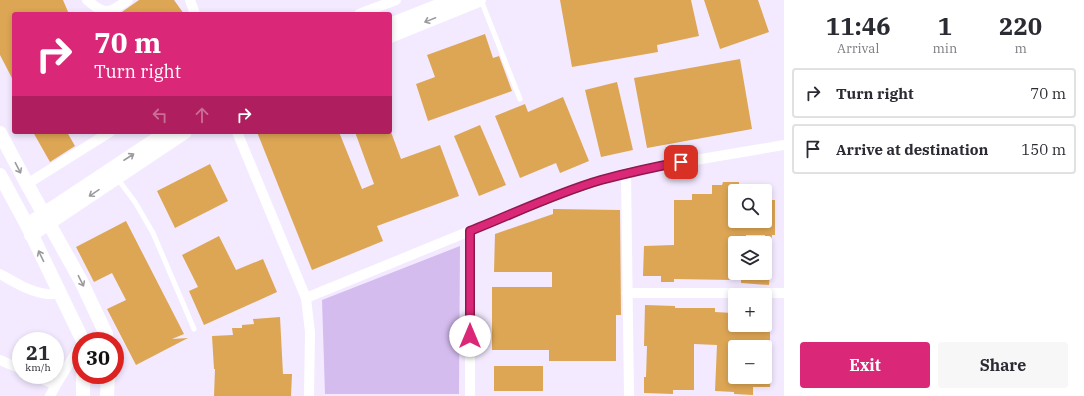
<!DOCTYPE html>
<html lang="en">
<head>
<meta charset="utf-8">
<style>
  body { margin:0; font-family:"IBM Plex Serif",serif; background:#f7f7f7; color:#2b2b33; height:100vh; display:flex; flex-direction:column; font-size:15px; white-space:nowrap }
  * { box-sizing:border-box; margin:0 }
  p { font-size:13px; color:#7c7c81 }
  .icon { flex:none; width:22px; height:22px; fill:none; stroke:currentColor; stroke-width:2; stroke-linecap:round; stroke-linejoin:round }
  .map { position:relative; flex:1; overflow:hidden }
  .drawer { display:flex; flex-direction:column; background:#fff; width:300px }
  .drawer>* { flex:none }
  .top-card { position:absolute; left:12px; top:12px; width:380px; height:122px; border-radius:4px; box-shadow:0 2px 6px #0003; background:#db2777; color:#fff; overflow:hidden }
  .tools { position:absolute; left:728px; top:184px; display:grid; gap:8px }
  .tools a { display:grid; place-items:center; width:44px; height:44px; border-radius:4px; background:#fff; box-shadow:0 2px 6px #0003; font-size:20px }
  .speed { position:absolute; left:12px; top:332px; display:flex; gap:8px; font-size:20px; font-weight:700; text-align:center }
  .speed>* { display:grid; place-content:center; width:52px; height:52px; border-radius:50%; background:#fff; box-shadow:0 2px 6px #0003; line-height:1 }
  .speed small { font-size:10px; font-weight:400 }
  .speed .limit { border:6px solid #d22; background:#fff; color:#111 }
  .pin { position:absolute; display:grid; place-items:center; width:34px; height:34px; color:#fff; margin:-17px; border-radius:8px; box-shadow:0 2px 6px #0006 }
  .me { position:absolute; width:44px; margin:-22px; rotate:0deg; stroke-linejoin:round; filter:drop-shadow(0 0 3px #0008) }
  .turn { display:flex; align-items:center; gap:14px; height:84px; padding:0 16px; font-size:18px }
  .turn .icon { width:52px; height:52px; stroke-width:2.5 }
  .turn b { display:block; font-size:28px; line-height:34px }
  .lanes { display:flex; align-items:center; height:38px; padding:0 16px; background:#0003; justify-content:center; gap:20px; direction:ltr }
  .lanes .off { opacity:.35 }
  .eta { display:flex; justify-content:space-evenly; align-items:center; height:68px; text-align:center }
  .eta b { font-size:24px; font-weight:800; line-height:28px }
  .action { display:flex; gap:8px; margin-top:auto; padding:8px 16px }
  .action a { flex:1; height:46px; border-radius:4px; background:#db2777; color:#fff; font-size:16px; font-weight:800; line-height:46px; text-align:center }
  .action a+a { background:#f7f7f7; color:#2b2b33 }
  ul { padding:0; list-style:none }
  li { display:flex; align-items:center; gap:12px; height:50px; margin:0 8px 6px; padding:0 8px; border:2px solid #e1e1e2; border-radius:4px }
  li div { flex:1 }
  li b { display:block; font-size:15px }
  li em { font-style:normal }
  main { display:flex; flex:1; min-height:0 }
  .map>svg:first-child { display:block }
</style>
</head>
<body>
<main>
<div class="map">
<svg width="784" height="396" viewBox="0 0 784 396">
  <rect width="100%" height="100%" fill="#f3eaff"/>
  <!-- green -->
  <path fill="#d4bcef" d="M460,246L459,394H325L322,300Z"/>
  <!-- building -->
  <path fill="#dda654" d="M0,0H63L69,14H14V82L0,55Z
    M139,0H174L184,14H119Z
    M560,0H691L699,36L657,45L658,52L572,67Z
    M704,0H758L769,32L720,49Z
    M485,34L493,58L499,56L512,91L428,121L416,84L435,77L427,55Z
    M740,59L752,129L647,148L634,78Z
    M617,82L633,150L601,157L585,90Z
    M563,97L589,161L560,173L556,163L520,178L495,116L525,104L528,112Z
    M480,125L506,185L479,196L454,136Z
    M33,132H67L75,146L50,162Z
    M257,132H339L362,189L374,184L355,132H391L401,159L440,145L459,196L377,226L383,241L312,270Z
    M210,164L228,201L175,228L157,191Z
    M723,182H739V191H735V221H765V200H775V235H772L771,252H765V235H746V237H733L732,280L674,279V282H661V276H643L644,246L674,245V200H692V194H712V185H722Z
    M553,209L620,210L621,315H616V361H549V350H492V287H552V272H494L495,234L553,214Z
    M126,221L184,334L172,339L188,338L136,365L107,309L126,300L112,273L94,282L76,247Z
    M219,236L236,270L263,259L277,292L204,325L189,291L198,287L182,255Z
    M741,273H770L769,285L741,283Z
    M645,305L675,306V308H715V312L733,313V325H770V346L735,345V377H771L770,387H753V395L734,394V392L715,391L717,345L694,344V390H673V394L644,393V377H646L647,346H644Z
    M280,317L283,374H292L291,396H214L215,369H214L212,336L233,335L232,328H242V325L254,324L253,319Z
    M494,366H543V391H494Z"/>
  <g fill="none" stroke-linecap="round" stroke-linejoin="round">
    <!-- lane -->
    <path stroke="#fff" stroke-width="5" d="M481,0L520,99
      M117,178L135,202L153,233L194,329"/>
    <!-- street -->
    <path stroke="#fff" stroke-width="10" d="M87,0C106,16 108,14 128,0
      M190,0L195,14
      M359,14L396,0
      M237,132L306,298L310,332L309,396
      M626,173L629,396
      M27,184L110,132
      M0,274C14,282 30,292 47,294C51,295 55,294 59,293
      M627,293H784
      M306,298L563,193L599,181L626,173L666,165L784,145
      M0,360L21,369
      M33,375L56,385
      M50,396L56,385L81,344
      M470,396V231"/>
    <!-- secondary -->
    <path stroke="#fff" stroke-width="14" d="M390,25L453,0
      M390,36L479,0
      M0,133L27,184L81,281L106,334L107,341
      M0,175L27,225L83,341
      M27,225L167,132
      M31,235L185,132
      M83,396V375
      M107,396L108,375"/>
  </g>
  <!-- one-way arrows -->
  <defs><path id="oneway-shaft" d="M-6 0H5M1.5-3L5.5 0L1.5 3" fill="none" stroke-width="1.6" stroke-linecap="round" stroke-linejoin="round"/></defs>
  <g stroke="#9c9a9f">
    <use href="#oneway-shaft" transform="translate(430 20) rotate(158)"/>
    <use href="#oneway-shaft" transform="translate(129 157) rotate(-33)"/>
    <use href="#oneway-shaft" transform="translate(18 168) rotate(63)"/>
    <use href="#oneway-shaft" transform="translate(94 193) rotate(146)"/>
    <use href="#oneway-shaft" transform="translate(41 256) rotate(-116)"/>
    <use href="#oneway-shaft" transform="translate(81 281) rotate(63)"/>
  </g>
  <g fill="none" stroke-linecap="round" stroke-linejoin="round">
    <!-- route casing -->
    <g stroke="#8e194d" stroke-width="10">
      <path id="route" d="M470,336V231C513,214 556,193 601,180C627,173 654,167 681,162"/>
    </g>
    <!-- route -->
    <use href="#route" stroke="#db2777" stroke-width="7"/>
  </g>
</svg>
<div class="tools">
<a><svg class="icon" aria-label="search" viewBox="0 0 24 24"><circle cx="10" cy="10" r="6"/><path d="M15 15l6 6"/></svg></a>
<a><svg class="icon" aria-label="layers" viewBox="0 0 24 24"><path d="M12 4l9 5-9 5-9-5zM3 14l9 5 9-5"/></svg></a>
<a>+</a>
<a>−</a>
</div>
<div class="speed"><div>21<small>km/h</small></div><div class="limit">30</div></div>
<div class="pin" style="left:681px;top:162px;background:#d93025"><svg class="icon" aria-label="arrive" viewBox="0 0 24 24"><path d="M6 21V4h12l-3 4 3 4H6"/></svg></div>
<svg class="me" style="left:470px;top:336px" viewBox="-20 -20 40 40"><circle r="19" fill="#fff"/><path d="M0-13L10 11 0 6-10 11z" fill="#db2777"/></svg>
<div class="top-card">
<div class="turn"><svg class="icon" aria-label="right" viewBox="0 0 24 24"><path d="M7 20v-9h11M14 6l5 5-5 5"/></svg><div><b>70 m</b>Turn right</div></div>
<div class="lanes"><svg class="icon off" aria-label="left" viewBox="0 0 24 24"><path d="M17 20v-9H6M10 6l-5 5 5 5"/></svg><svg class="icon off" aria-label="ahead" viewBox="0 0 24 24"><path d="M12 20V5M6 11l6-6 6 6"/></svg><svg class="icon" aria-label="right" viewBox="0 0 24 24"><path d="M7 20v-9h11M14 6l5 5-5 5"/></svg></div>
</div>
</div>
<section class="drawer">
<div class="eta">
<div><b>11:46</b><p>Arrival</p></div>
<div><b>1</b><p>min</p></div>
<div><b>220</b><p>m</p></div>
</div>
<ul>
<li><svg class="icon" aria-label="right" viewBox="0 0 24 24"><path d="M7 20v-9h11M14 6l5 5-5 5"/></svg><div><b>Turn right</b></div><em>70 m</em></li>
<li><svg class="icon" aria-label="arrive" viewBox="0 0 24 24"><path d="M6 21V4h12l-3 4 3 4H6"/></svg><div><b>Arrive at destination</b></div><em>150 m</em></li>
</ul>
<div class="action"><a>Exit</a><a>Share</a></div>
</section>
</main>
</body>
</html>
